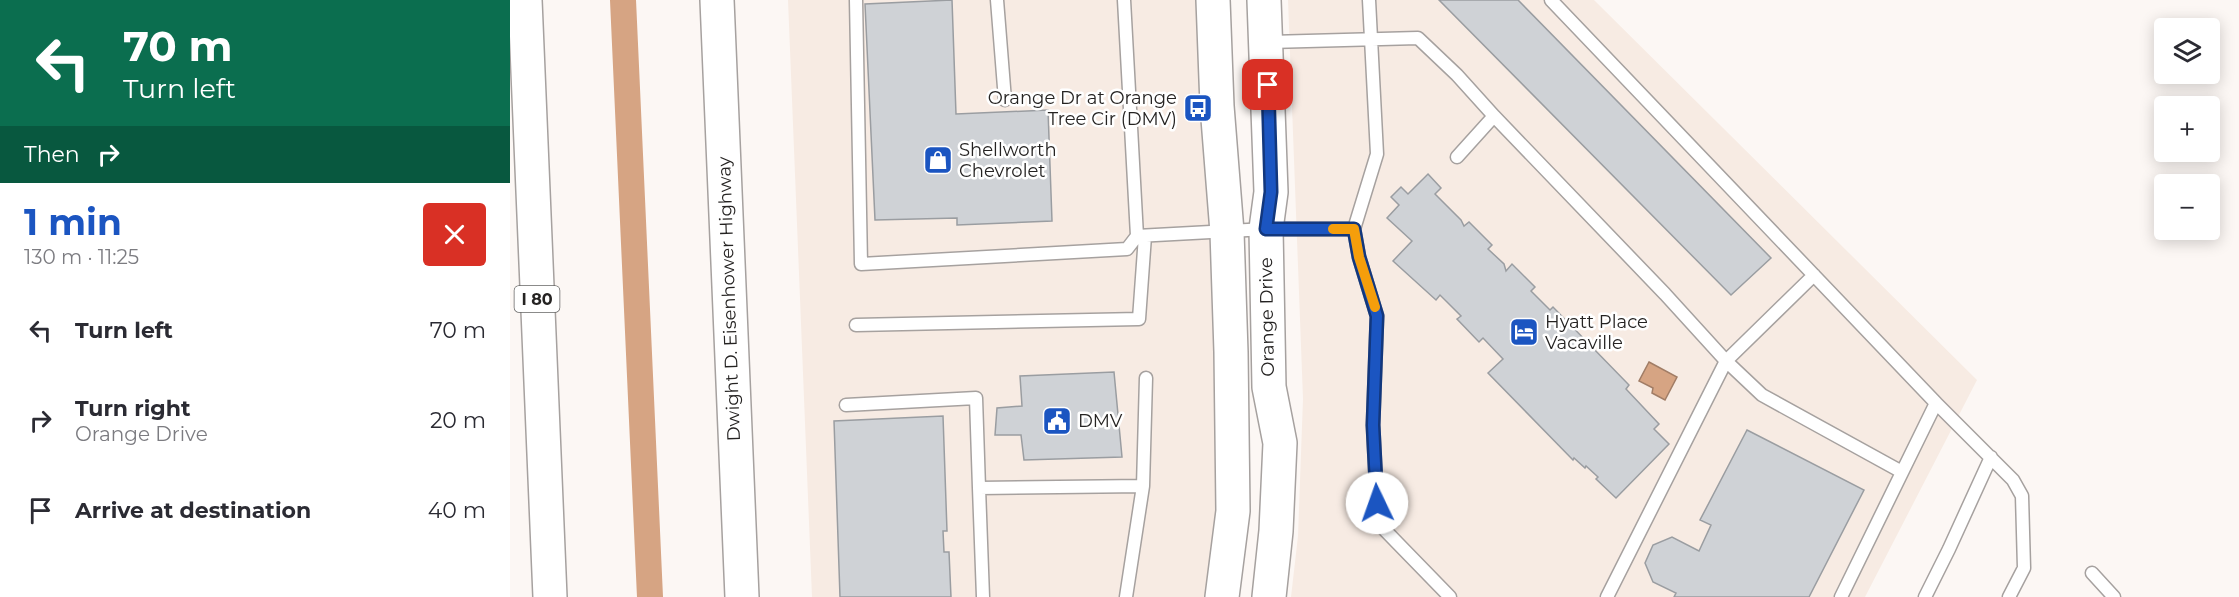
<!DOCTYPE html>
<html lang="en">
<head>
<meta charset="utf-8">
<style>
  body { margin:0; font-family:Montserrat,sans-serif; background:#f7f7f7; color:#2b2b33; height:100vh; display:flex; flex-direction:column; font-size:22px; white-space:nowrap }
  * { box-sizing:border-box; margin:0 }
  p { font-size:20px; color:#7c7c81 }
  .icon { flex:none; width:33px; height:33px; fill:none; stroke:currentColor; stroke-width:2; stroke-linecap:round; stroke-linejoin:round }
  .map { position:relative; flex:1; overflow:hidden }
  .sheet { display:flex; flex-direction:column; background:#fff; width:510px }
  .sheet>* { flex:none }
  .banner { background:#0b6e4f; color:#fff; overflow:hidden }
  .controls { position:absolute; left:1644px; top:18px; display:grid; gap:12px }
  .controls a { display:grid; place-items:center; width:66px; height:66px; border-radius:6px; background:#fff; box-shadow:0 3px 15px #0003; font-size:30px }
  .pin { position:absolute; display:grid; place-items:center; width:51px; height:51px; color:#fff; margin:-26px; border-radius:12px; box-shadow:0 3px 9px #0006 }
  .me { position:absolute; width:66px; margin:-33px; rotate:357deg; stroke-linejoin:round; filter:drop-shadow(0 0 4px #0008) }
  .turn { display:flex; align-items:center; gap:21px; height:126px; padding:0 24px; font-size:27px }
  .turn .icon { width:78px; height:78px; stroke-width:2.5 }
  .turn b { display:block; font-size:42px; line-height:51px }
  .then { display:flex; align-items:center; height:57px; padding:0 24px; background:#0003; gap:12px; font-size:22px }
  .round { display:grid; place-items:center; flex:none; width:63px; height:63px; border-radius:6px; background:#f7f7f7 }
  .head { display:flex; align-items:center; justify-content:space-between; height:102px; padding:0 24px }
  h1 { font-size:36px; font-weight:700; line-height:45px; color:#1b55c1 }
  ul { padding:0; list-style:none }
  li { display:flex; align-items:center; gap:18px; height:90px; padding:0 24px }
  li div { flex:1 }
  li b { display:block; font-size:22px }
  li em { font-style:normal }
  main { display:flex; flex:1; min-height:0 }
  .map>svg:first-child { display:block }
</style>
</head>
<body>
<main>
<section class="sheet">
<div class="banner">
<div class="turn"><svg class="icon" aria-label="left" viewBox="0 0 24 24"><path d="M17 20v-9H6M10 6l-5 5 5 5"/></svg><div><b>70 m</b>Turn left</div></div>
<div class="then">Then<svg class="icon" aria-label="right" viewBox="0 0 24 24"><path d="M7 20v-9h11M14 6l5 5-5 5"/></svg></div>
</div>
<div class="head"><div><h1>1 min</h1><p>130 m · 11:25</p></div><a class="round" style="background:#d93025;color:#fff"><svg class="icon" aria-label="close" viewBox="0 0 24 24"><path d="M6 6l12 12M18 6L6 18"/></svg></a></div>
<ul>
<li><svg class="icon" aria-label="left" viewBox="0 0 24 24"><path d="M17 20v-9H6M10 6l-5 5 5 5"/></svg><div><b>Turn left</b></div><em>70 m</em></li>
<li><svg class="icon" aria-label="right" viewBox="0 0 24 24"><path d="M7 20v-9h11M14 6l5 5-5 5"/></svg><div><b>Turn right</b><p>Orange Drive</p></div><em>20 m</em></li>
<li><svg class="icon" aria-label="arrive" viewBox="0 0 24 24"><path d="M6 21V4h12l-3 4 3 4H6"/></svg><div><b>Arrive at destination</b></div><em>40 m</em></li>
</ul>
</section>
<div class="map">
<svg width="1729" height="597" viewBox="0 0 1729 597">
  <rect width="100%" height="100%" fill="#fcf7f4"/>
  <!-- built -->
  <path fill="#f7ebe3" d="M278,0H696L709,489L701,597H302Z
    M778,0H1084L1467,380L1355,597H781L788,536L793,399Z"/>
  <!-- water -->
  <path fill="#d6a483" stroke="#a17d66" stroke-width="1.5" d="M1139,362L1167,377L1155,400L1142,393L1143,388L1129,381Z"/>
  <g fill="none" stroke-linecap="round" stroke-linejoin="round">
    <!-- canal -->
    <path stroke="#d6a483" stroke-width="26" d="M113,0L140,597"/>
  </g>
  <!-- building -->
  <path fill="#cfd2d6" stroke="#9a9da1" stroke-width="1.5" d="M442,0L446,114L538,110L542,221L447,225V218L365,220L355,4Z
    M929,0H1008L1261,258L1221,295Z
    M918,174L931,188L925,194L951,220L954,226L959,222L982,245L978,249L994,264L996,271L1002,264L1025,287L1021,291L1040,310L1043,307L1119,385L1116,389L1149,424L1144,429L1159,444L1106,498L1086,479L1088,477L1076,466L1075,468L1064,458L1063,460L978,373L993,359L973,338L969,342L947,319L951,316L930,295L926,300L883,261L902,241L877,218L889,205L881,197L891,187L898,194Z
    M604,372L612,457L514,460L511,435H485L487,408L512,406L510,376Z
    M433,416L437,531H433L434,552H439L441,597H330L324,421Z
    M1237,430L1354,490L1299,597H1164L1166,593L1143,582L1135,563L1143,545L1162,537L1189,551L1201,525L1190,520Z"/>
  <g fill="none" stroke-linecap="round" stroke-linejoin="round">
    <!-- lane casing -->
    <g stroke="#a6a19f" stroke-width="15">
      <path id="lane" d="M346,0L351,264L617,249L627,236L614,0
        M487,0L495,100
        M1041,0L1426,403L1331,597
        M758,42L908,38L947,75L984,116
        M947,157L984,116L1155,294L1216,361L1252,395L1392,472
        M844,229L849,257L867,316L863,425L868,523L940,597
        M627,236L756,229H844L867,154L859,0
        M346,325L629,319L635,236
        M1426,403L1503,480L1512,496L1514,568L1499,597
        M336,405L466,398L469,488L633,486L616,597
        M633,486L636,378
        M469,488L473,597
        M1582,573L1604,597
        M1097,597L1216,361L1304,275
        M1415,597L1439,549L1481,457"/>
    </g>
    <!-- secondary casing -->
    <g stroke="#a6a19f" stroke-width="36">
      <path id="secondary" d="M703,0L707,106L717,232L721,352L723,511L712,597
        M754,0L761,192L756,229L759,387L770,443L766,531L759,597"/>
    </g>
    <!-- highway casing -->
    <g stroke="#a6a19f" stroke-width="36">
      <path id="highway" d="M15,0L40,597
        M207,0L232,597"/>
    </g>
    <!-- lane -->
    <use href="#lane" stroke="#fff" stroke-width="12"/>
    <!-- secondary -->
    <use href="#secondary" stroke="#fff" stroke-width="33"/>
    <!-- highway -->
    <use href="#highway" stroke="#fff" stroke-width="33"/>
  </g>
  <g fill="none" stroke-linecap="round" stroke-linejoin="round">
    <!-- route casing -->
    <g stroke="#12377d" stroke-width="15">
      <path id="route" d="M758,85L761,192L756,229H844L849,257L867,316L863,425L867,503"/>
    </g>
    <!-- route -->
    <use href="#route" stroke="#1b55c1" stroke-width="10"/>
    <!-- slow -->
    <path stroke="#f59e0b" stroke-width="10" d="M823,229H844L849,257L865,307"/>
  </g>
  <!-- icons -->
  <defs>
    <g id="bus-square" transform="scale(1.5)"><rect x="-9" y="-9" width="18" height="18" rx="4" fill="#1b55c1" stroke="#fff"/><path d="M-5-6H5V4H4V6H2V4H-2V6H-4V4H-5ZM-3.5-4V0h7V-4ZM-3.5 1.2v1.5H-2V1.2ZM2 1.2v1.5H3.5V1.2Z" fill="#fff"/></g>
    <g id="shop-square" transform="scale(1.5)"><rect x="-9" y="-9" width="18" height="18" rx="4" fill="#1b55c1" stroke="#fff"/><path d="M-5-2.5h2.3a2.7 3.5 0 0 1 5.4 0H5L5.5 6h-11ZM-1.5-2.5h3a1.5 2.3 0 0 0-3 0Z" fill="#fff"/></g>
    <g id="hotel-square" transform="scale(1.5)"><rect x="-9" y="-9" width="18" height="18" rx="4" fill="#1b55c1" stroke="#fff"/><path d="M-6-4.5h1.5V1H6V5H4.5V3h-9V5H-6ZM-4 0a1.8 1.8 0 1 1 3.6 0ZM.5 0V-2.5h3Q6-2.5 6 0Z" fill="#fff"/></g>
    <g id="civic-square" transform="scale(1.5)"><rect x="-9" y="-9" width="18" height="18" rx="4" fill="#1b55c1" stroke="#fff"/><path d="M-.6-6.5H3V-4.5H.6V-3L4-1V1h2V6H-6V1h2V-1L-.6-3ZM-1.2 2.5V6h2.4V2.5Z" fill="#fff"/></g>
  </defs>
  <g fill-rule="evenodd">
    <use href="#bus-square" x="688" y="108"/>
    <use href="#shop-square" x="428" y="160"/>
    <use href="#hotel-square" x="1014" y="332"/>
    <use href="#civic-square" x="547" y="421"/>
  </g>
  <g text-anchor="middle" stroke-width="5" stroke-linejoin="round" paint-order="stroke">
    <!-- shield labels -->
    <rect fill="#fff" stroke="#666564" stroke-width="1.5" x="4.5" y="286" width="45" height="26" rx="4.5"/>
    <g font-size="16" font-weight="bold" fill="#252322">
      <text x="27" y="305">I 80</text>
    </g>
    <!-- poi labels -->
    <g font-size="18" fill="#252322" stroke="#fff" text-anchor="start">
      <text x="667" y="104" text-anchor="end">Orange Dr at Orange<tspan x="667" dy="21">Tree Cir (DMV)</tspan></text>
      <text x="449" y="156">Shellworth<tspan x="449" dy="21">Chevrolet</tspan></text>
      <text x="1035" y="328">Hyatt Place<tspan x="1035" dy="21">Vacaville</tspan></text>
      <text x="568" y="427">DMV</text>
    </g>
    <!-- street labels -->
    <g font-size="18" fill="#252322" stroke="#fff">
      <text transform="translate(219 299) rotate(-92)" y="6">Dwight D. Eisenhower Highway</text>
      <text transform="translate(757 317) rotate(-91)" y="6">Orange Drive</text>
    </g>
  </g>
</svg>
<div class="controls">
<a><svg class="icon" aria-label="layers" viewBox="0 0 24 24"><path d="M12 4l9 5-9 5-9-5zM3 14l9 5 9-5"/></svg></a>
<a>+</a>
<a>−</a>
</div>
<div class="pin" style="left:758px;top:85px;background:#d93025"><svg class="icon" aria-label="arrive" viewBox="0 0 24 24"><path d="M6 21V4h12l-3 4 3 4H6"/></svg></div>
<svg class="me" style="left:867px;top:503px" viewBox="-20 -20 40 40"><circle r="19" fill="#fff"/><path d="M0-13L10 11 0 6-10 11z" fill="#1b55c1"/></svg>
</div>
</main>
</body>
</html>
